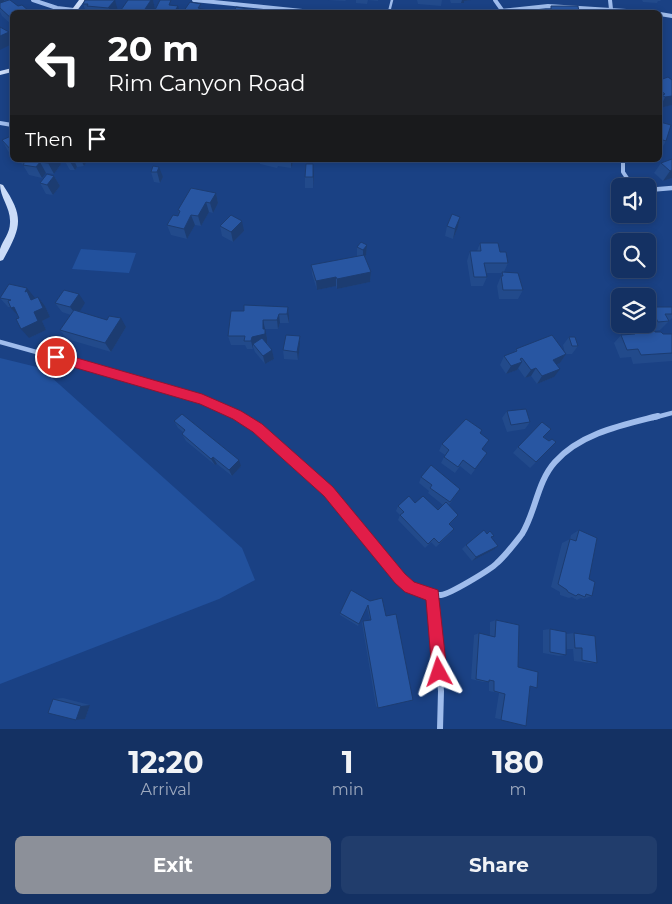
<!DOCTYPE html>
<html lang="en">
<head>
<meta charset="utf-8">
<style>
  body { margin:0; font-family:Montserrat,sans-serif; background:#213d6c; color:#f1f3f6; height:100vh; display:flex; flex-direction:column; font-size:19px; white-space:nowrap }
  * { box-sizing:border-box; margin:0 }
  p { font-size:16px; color:#9da9be }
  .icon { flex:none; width:28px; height:28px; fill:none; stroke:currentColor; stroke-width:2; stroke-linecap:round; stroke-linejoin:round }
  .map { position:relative; height:729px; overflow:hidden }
  .drawer { display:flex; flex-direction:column; background:#143163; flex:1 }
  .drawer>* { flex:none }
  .guide { position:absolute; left:10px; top:10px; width:652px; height:152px; border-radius:8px; box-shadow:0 2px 8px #0003,0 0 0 1px #334c78; background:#202124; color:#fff; overflow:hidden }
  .buttons { position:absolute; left:611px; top:178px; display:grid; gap:10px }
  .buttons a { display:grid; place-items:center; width:45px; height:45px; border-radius:8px; background:#143163; box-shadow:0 2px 8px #0003,0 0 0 1px #334c78; font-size:25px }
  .pin { position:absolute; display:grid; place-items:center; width:42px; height:42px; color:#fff; margin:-21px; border:2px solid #fff; border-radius:50%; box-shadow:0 1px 5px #0007 }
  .me { position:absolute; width:55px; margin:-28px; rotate:355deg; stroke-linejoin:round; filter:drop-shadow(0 0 4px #0008) }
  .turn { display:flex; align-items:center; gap:18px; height:105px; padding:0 15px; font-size:22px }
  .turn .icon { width:65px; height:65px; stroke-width:2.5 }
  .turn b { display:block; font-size:35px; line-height:42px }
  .then { display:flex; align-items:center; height:48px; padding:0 15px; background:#0003; gap:10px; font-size:19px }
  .eta { display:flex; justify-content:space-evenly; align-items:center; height:85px; text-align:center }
  .eta b { font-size:30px; font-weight:700; line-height:35px }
  .primary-button { display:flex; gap:10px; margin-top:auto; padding:10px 15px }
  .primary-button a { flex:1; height:58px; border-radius:8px; background:#8c9099; color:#fff; font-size:20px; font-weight:700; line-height:58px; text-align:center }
  .primary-button a+a { background:#213d6c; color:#f1f3f6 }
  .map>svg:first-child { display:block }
</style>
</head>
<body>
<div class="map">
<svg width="672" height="729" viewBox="0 0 672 729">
  <rect width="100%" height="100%" fill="#1a4184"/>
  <!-- green -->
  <path fill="#22519d" d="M81,249L136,253L129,273L72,269Z
    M0,358L41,368L242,548L255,580L219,599L0,684Z"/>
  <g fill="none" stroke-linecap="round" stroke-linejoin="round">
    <!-- lane -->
    <path stroke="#9fbcec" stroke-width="2.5" d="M389,12L392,0"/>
    <!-- street-far2 -->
    <path stroke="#9fbcec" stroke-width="4" d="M33,0L57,8L74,10
      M194,0L312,12
      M495,0L502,10
      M610,0L611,9
      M491,12L548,6L642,12
      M660,14L672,16
      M0,123L12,125
      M623,160V172L629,181"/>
    <!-- street-far1 -->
    <path stroke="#9fbcec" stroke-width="4.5" d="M627,179L636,186
      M648,190L672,188
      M0,342L166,388L202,400L241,418
      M653,418L672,413"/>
    <!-- street -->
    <path stroke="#9fbcec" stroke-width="6" d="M239,416C305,457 352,520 400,579C412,589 425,596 441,595C450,594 490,570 497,563C506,555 515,543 522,534C536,511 537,482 555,462C581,433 623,425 658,416
      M432,595L441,691L440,729"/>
    <!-- secondary -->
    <path fill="#cbdcf8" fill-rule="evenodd" d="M79,0H85L76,12H70Z
      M12,68V72L0,75V71Z
      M0,184L3,185C25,218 21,227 3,260L0,261C0,258 0,253 0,249C3,240 10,233 10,223C11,208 0,198 0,184Z"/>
  </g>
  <!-- wall -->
  <path fill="#224a8b" d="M0,0H4L5,1L29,11V12H12V25L2,16L0,12Z
    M85,0L118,11L117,12H86L83,4Z
    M128,0H153L155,9L153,12H122L121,10Z
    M328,0H346L345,1Z
    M356,0H378V1L368,0L367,4L356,3Z
    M417,0H442L441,6L418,4Z
    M450,0H471L464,1V3H451Z
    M642,0H661L660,1H658L657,3L643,2Z
    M660,80L672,105L660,108Z
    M660,122L666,141L660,151Z
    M12,137V155L8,151L2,140Z
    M672,159V178L663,181L654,173L661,163Z
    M18,160H59L61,164L54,174L46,173L42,178L29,175L23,165Z
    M64,160H88L84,166L77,167L75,170H70Z
    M259,160H294L291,168L278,166L277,168L260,164Z
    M153,166L163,177L160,183L154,182L151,172Z
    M314,175L313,188H305V177Z
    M54,176L60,186L53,195L46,194L40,183Z
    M216,193L218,203L213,213L209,212L201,226L195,225L187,239L171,235L167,225L178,216L179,214L178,210Z
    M460,217L458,227L453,239L445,236L447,226Z
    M220,226L244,231L233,242L222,236Z
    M480,243L500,252L508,263L504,272L523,290L518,299H499L497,286L502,273H486L487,277L483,286H471L467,261L470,251H477Z
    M367,245L366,255L365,257L371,272L370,282L337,289L336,286L317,290L312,274L311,265L357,257V247Z
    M38,297L45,306L50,317L42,321L46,330L29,338L19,318L11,307H8L0,298H35H34Z
    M55,303H85L79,312L126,327L111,352L67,339L60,330L71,315L62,312Z
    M288,307L289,316V323H280L278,329H265L267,338V343L272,350L274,359L265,364L255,352L253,347V349H247L245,345H231L228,336L244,311Z
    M650,307H672V318L660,330L654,331L655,332L663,334H672V361L633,364L631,357L620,358L614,343L621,335L629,334L633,330L649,328L647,325H643L642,324H648V309Z
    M300,336V345L298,360L284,359L283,350Z
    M569,337L578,346L572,354H566L560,363L556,364L554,377L537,384L531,376L525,378L518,368L517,370L506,374L500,365L504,356L514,353L516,349L565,353L563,345Z
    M507,411L530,422L525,429L507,432L502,418Z
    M174,421L241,466L232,476L217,464L215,465L186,441L182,434L183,432L178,428Z
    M480,433L483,450L487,453L471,475L460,466L455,473L441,463L445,455L439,451L442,444Z
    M544,437L549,441L556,442L530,468L513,453L518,447Z
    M421,477L460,489L449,505L458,515L449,525L450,534L436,547L431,542L425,548L398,520L400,515L396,511L398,506L438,510L443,505L428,493L429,491L419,483Z
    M579,530L589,579L592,596L583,599L581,598L577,600L572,597L569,598L560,595V592L551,587L562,543L570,539L571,535Z
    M491,537L498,546L493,550L472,561L462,549L466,545Z
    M351,590L386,616L378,708L376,706L362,623L363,621L370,620L367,608L358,626L340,615V613Z
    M496,620L518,667L537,688L530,687L526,726L495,718L499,693L489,691V681V682H483L471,679L474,635L479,633L490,636V622Z
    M550,629L566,655L559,656L543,653V630Z
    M574,633L597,663H588L574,661L573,649H567L566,634Z
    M63,698L90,705L85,719L76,720L53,699Z"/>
  <!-- shaded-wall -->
  <path fill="#1c3c71" d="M0,0H4L5,2L0,5Z
    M105,0H115L118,11L117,12H110Z
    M151,0H153L155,9L153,12H143Z
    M462,0H471L464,1V3H461Z
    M178,6L180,12H174Z
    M9,32L12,39V44L0,50V36Z
    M672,96V105L660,108L665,97Z
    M51,160H59L61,164L54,174L48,163Z
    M69,160H74L77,167L75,170Z
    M81,160H88L84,166Z
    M291,160H294L291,168Z
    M40,162L46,173L42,178L36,167Z
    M313,164L314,175L313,188Z
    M159,167L163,177L160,183L157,172Z
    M672,170V178L663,181L670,171Z
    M54,176L60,186L53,195L47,185Z
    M216,193L218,203L213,213L210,203Z
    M206,202L209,212L201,226L198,216Z
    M191,215L195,225L187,239L184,229Z
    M460,217L458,227L453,239L455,229Z
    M242,221L244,231L233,242L231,232Z
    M367,245L366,255L363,260V250Z
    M371,272L370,282L337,289V279Z
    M336,277V286L317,290L316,281Z
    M27,288L35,298L33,300L38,309L25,292Z
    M79,294L85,303L77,316L70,307Z
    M38,297L45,306L50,317L42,321L46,330L29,338L21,329L34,312Z
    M14,307L19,317L11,308Z
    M288,307L289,316V323L287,314Z
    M279,314L280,323L278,329L277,320Z
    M121,318L126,327L111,352L105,343Z
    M263,320L267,338V343L253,344V349L251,341L252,337L263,329Z
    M300,336V345L298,360L297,352Z
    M272,350L274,359L265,364L263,356Z
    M566,354L560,363L547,368L553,360Z
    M522,358L519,363L522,362L517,370L506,374L511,366L520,359Z
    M536,368L531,376L525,378L531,370Z
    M560,369L554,377L537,384L542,376Z
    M213,457L217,464L215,465L211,459Z
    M239,460L241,466L232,476L229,470Z
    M498,546L493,550L472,561L476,557Z
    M90,705L85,719L76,720L81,706Z"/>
  <!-- building -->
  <path fill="#2856a2" stroke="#1c3c71" d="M9,0H10L18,6L22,5L29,11L26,12H12V19L0,8V3Z
    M85,0H115L108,8L87,6L88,4H83Z
    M128,0H151L143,12H135L121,10Z
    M160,0H171L169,5L178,6L174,12H154Z
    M190,2L201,4L198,8L207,10L206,12H183Z
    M551,6H578L579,12H593H551Z
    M236,7L248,9L245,12H222V11L234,12Z
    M627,10L656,12H627Z
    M0,27L9,32L0,36Z
    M668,77L672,80V96L665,97L662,95L665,94L660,90V80Z
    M660,122L671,125L666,141L660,139Z
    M11,136L12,137V151L2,140Z
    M672,159V170L670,171L661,163Z
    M26,160H51L48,163L40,162L36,167L23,165Z
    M306,164H313V177H305Z
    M153,166L159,167L157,172H151Z
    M47,174L54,176L47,185L40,183Z
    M191,188L216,193L210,203L206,202L198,216L191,215L184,229L167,225L173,215L178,216L180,211L178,210Z
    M452,214L460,217L455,229L447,226Z
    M231,215L242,221L231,232L220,226Z
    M361,242L367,245L363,250L357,247Z
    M480,243H498L500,252H506L508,263H484L487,277H474L470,251H481Z
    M364,255L371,272L337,279L336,277L316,281L311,265Z
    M502,272L518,273L523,290H503L501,276H503Z
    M9,284L27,288L25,292L27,291L31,300L38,297L43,308L34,312L38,321L21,329L16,319L19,318L14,307L11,308L8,301L11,300L0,298Z
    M64,290L79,294L70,307L55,303Z
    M244,305L288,307L287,314H279L277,320H263V329H265V334L252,337L251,341H244L245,336H228L231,311H244Z
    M650,307H672V314H665L669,321L658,322L655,316H651L648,309H651Z
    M74,310L107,320L109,316L121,318L105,343L60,330Z
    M653,328L655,332H661L663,334H672V353L641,355L638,349L627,350L621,335L635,334L633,330Z
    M286,335L300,336L297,352L283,350Z
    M552,335L566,354L553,360L560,369L542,376L536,368L531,370L522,358L520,359L522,362L511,366L504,356L517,351L516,349Z
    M569,337H575L578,346H572Z
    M262,338L272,350L263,356L253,344Z
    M526,409L530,422L511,425L507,411Z
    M182,414L239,460L229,470L213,457L211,459L182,434L185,430L174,421Z
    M466,419L482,430L480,433L489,440L482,449L487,453L475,469L463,460L458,467L444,457L449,450L442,444Z
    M542,422L551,429L543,437L549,441L552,439L556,442L536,462L518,447Z
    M431,465L460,489L450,502L430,488L432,485L421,477Z
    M409,496L415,503L423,496L438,510L446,502L458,515L449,524L454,529L439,543L434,538L428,544L400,515L404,512L398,506Z
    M484,530L487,534L490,531L494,536L491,537L498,546L476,557L466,545Z
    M579,530L597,538L589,579L595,582L592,596L586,594L585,597L578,594L576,596L568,592L567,590L558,584L570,539L576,541Z
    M351,590L370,601L382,598L386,616L396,614L413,700L378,708L363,621L371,620L368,605L359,624L340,613Z
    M496,620L519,625L518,667L538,672L537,688L530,686L526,726L501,720L505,694L494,691V681L489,680V682L476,679L479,633L495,637Z
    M550,629L566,632V655L550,652Z
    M574,633L595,636L597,663L582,660V648H575Z
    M53,699L81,706L76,720L48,713Z"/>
  <!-- route -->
  <path fill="#e11d48" stroke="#92132f" d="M56,352L202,394L241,411L262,424L333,487L405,574L414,582L438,590L447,672L445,677L439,679L434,677L432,672L426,600L405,592L395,583L324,496L253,432L233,419L200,404L52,361L50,357L52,354Z"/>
</svg>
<div class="buttons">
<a><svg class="icon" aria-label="sound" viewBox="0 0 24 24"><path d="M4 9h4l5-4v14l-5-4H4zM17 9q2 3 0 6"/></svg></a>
<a><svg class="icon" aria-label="search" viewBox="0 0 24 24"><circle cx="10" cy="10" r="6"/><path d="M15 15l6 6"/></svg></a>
<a><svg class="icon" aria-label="layers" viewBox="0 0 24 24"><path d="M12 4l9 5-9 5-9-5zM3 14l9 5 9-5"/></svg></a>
</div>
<div class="pin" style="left:56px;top:357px;background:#d93025"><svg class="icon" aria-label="arrive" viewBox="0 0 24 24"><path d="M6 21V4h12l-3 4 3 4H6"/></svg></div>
<svg class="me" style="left:439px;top:672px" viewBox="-20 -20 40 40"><path d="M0-17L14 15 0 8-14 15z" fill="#e11d48" stroke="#fff" stroke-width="4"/></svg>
<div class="guide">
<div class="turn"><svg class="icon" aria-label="left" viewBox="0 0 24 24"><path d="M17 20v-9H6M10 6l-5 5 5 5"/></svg><div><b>20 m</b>Rim Canyon Road</div></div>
<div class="then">Then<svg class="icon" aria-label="arrive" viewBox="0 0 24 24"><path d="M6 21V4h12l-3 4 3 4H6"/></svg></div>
</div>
</div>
<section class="drawer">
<div class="eta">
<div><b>12:20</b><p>Arrival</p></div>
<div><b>1</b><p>min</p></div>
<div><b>180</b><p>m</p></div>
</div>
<div class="primary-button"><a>Exit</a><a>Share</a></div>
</section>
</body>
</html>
